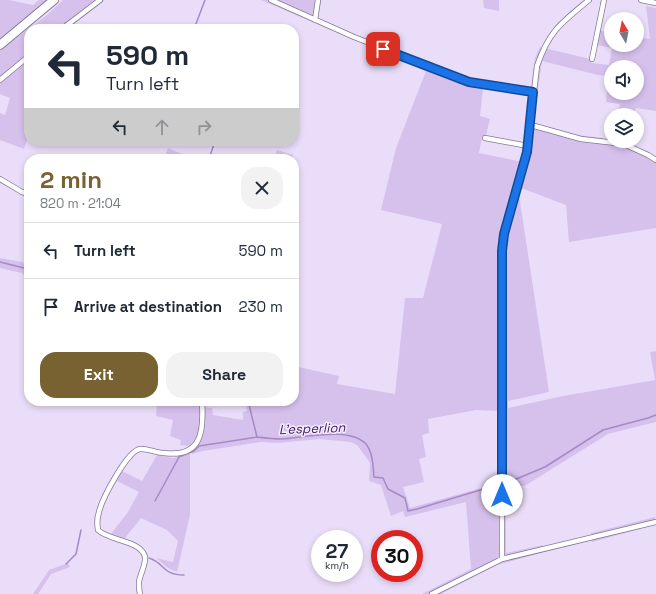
<!DOCTYPE html>
<html lang="en">
<head>
<meta charset="utf-8">
<style>
  body { margin:0; font-family:"Space Grotesk",sans-serif; background:#f2f2f3; color:#1f2937; height:100vh; display:flex; flex-direction:column; font-size:15px; white-space:nowrap }
  * { box-sizing:border-box; margin:0 }
  p { font-size:13px; color:#747a83 }
  .icon { flex:none; width:22px; height:22px; fill:none; stroke:currentColor; stroke-width:2; stroke-linecap:round; stroke-linejoin:round }
  .map { position:relative; flex:1; overflow:hidden }
  .drawer { position:absolute; left:24px; top:154px; width:275px; height:252px; display:flex; flex-direction:column; background:#fff; border-radius:16px; box-shadow:0 2px 6px #0003 }
  .drawer>* { flex:none }
  .banner { position:absolute; left:24px; top:24px; width:275px; height:122px; border-radius:16px; box-shadow:0 2px 6px #0003; background:#fff; color:#1f2937; overflow:hidden }
  .needle { width:26px; rotate:350deg }
  .tools { position:absolute; left:604px; top:12px; display:grid; gap:8px }
  .tools a { display:grid; place-items:center; width:40px; height:40px; border-radius:50%; background:#fff; box-shadow:0 2px 6px #0003; font-size:20px }
  .speed { position:absolute; left:311px; top:530px; display:flex; gap:8px; font-size:20px; font-weight:700; text-align:center }
  .speed>* { display:grid; place-content:center; width:52px; height:52px; border-radius:50%; background:#fff; box-shadow:0 2px 6px #0003; line-height:1 }
  .speed small { font-size:10px; font-weight:400 }
  .speed .limit { border:6px solid #d22; background:#fff; color:#111 }
  .pin { position:absolute; display:grid; place-items:center; width:34px; height:34px; color:#fff; margin:-17px; border-radius:8px; box-shadow:0 2px 6px #0006 }
  .me { position:absolute; width:44px; margin:-22px; rotate:0deg; stroke-linejoin:round; filter:drop-shadow(0 0 3px #0008) }
  .turn { display:flex; align-items:center; gap:14px; height:84px; padding:0 16px; font-size:18px }
  .turn .icon { width:52px; height:52px; stroke-width:2.5 }
  .turn b { display:block; font-size:28px; line-height:34px }
  .lanes { display:flex; align-items:center; height:38px; padding:0 16px; background:#0003; justify-content:center; gap:20px; direction:ltr }
  .lanes .off { opacity:.35 }
  .round { display:grid; place-items:center; flex:none; width:42px; height:42px; border-radius:16px; background:#f2f2f3 }
  .headline { display:flex; align-items:center; justify-content:space-between; height:68px; padding:0 16px }
  h1 { font-size:24px; font-weight:700; line-height:30px; color:#786231 }
  .action { display:flex; gap:8px; margin-top:auto; padding:8px 16px }
  .action a { flex:1; height:46px; border-radius:16px; background:#786231; color:#fff; font-size:16px; font-weight:700; line-height:46px; text-align:center }
  .action a+a { background:#f2f2f3; color:#1f2937 }
  ul { padding:0; list-style:none }
  li { display:flex; align-items:center; gap:12px; height:56px; padding:0 16px; border-top:1px solid #e0e1e3 }
  li div { flex:1 }
  li b { display:block; font-size:15px }
  li em { font-style:normal }
  .map>svg:first-child { display:block }
</style>
</head>
<body>
<div class="map">
<svg width="656" height="594" viewBox="0 0 656 594">
  <rect width="100%" height="100%" fill="#eaddf9"/>
  <!-- green -->
  <path fill="#d6c1ed" fill-rule="evenodd" d="M0,0H9L33,5L39,0H47L0,39Z
    M63,0H105L74,24L73,29H29V134L24,149L0,140V113L5,115L10,98L0,94V50L47,15Z
    M261,0H321L318,19L345,30L343,35Z
    M483,0H499V11L484,8Z
    M646,6L656,8V111L636,108L635,111L619,109L620,104L606,102L608,76L598,75L542,61L537,95L483,89L480,116L490,119L486,135H484L482,137L479,153L528,163L532,145L534,123L576,135L603,138L602,142L625,145L656,161V228L569,242L566,205L521,188L519,195L549,392L508,401V408L563,396L655,380L650,352L656,351V422L608,434L526,485L506,490V553L543,545L544,552L497,565L441,594H422L471,569L466,502L405,517L403,511L391,516L381,485L369,481L370,463L358,446L351,442L319,439L278,443L261,442L203,451L192,454V450L195,447L180,445L181,440L170,436L173,420L156,416L157,401H200V407L212,408L213,415L243,420V412L247,411L245,401H294V366L339,376L337,384L395,394L405,298H423L442,224L381,210L396,148L426,71L367,46L369,41L473,80L504,86L531,88L535,58L540,47L590,59L592,63L609,65L612,48L597,45L600,31L611,32V45H637V37L650,39ZM611,67H637V93H611ZM476,410L498,411L499,483L410,508L403,487L424,482L419,459L426,457L422,435L429,433L428,419Z
    M168,148L194,159H164Z
    M277,150L293,155L292,159H274Z
    M0,258L22,262L29,268V278H26L22,273L0,268Z
    M190,454V515L177,572L168,568L156,558L173,562L178,541L167,530L141,518L125,538L111,534L128,512L139,492L117,481L122,471L142,481L157,455L173,458Z
    M655,517V525L592,542L591,533Z
    M68,563L70,567L51,574L38,594H33L49,570Z"/>
  <g fill="none" stroke-linecap="round" stroke-linejoin="round">
    <!-- stream -->
    <path stroke="#a689c6" stroke-width="1.5" d="M194,29L205,0
      M209,159L215,141
      M0,262L24,268L29,274
      M248,401L257,437C265,438 273,439 281,439C304,438 349,426 366,444C373,453 373,466 374,477L383,478L388,489L405,498L408,511L417,509L497,485
      M509,482L545,467L603,430L648,418L656,415
      M155,501L179,457L194,451L199,446L257,437
      M149,558C165,563 162,575 184,575
      M66,564L76,554L81,530"/>
    <!-- street casing -->
    <g stroke="#847992" stroke-width="6">
      <path id="street" d="M271,0L354,37L469,82L533,92
        M641,0L656,3
        M315,20L318,0
        M62,29L100,0
        M592,59L604,0
        M0,80L29,56
        M531,125L581,139L624,144L648,155L656,160
        M485,138L528,146
        M0,179L22,192L29,194
        M502,559V251L504,234L527,151L537,66C549,31 561,23 589,0
        M140,594C139,590 139,586 139,582C140,574 146,565 145,557C141,540 109,541 98,530C97,524 97,518 99,512C102,499 127,451 140,449C147,448 156,453 164,453C202,458 204,431 202,401
        M432,594L502,559L656,522"/>
    </g>
    <!-- highway casing -->
    <g stroke="#847992" stroke-width="10">
      <path id="highway" d="M0,45L54,0"/>
    </g>
    <!-- street -->
    <use href="#street" stroke="#fff" stroke-width="4.5"/>
    <!-- highway -->
    <use href="#highway" stroke="#fff" stroke-width="8"/>
  </g>
  <g fill="none" stroke-linecap="round" stroke-linejoin="round">
    <!-- route casing -->
    <g stroke="#114b97" stroke-width="10">
      <path id="route" d="M383,49L469,82L533,92L527,152L504,234L502,251V495"/>
    </g>
    <!-- route -->
    <use href="#route" stroke="#1a73e8" stroke-width="7"/>
  </g>
  <g text-anchor="middle" stroke-width="3" stroke-linejoin="round" paint-order="stroke">
    <!-- water labels -->
    <g font-size="13" font-style="italic" fill="#431963" stroke="#f4edfe">
      <text transform="translate(312 428) rotate(-2)" y="5">L'esperlion</text>
    </g>
  </g>
</svg>
<div class="tools">
<a><svg class="needle" viewBox="-14 -14 28 28"><path d="M0-13l5 13h-10z" fill="#e53935"/><path d="M0 13l5-13h-10z" fill="#747a83"/></svg></a>
<a><svg class="icon" aria-label="sound" viewBox="0 0 24 24"><path d="M4 9h4l5-4v14l-5-4H4zM17 9q2 3 0 6"/></svg></a>
<a><svg class="icon" aria-label="layers" viewBox="0 0 24 24"><path d="M12 4l9 5-9 5-9-5zM3 14l9 5 9-5"/></svg></a>
</div>
<div class="speed"><div>27<small>km/h</small></div><div class="limit">30</div></div>
<div class="pin" style="left:383px;top:49px;background:#d93025"><svg class="icon" aria-label="arrive" viewBox="0 0 24 24"><path d="M6 21V4h12l-3 4 3 4H6"/></svg></div>
<svg class="me" style="left:502px;top:495px" viewBox="-20 -20 40 40"><circle r="19" fill="#fff"/><path d="M0-13L10 11 0 6-10 11z" fill="#1a73e8"/></svg>
<div class="banner">
<div class="turn"><svg class="icon" aria-label="left" viewBox="0 0 24 24"><path d="M17 20v-9H6M10 6l-5 5 5 5"/></svg><div><b>590 m</b>Turn left</div></div>
<div class="lanes"><svg class="icon" aria-label="left" viewBox="0 0 24 24"><path d="M17 20v-9H6M10 6l-5 5 5 5"/></svg><svg class="icon off" aria-label="ahead" viewBox="0 0 24 24"><path d="M12 20V5M6 11l6-6 6 6"/></svg><svg class="icon off" aria-label="right" viewBox="0 0 24 24"><path d="M7 20v-9h11M14 6l5 5-5 5"/></svg></div>
</div>
<section class="drawer">
<div class="headline"><div><h1>2 min</h1><p>820 m · 21:04</p></div><a class="round"><svg class="icon" aria-label="close" viewBox="0 0 24 24"><path d="M6 6l12 12M18 6L6 18"/></svg></a></div>
<ul>
<li><svg class="icon" aria-label="left" viewBox="0 0 24 24"><path d="M17 20v-9H6M10 6l-5 5 5 5"/></svg><div><b>Turn left</b></div><em>590 m</em></li>
<li><svg class="icon" aria-label="arrive" viewBox="0 0 24 24"><path d="M6 21V4h12l-3 4 3 4H6"/></svg><div><b>Arrive at destination</b></div><em>230 m</em></li>
</ul>
<div class="action"><a>Exit</a><a>Share</a></div>
</section>
</div>
</body>
</html>
